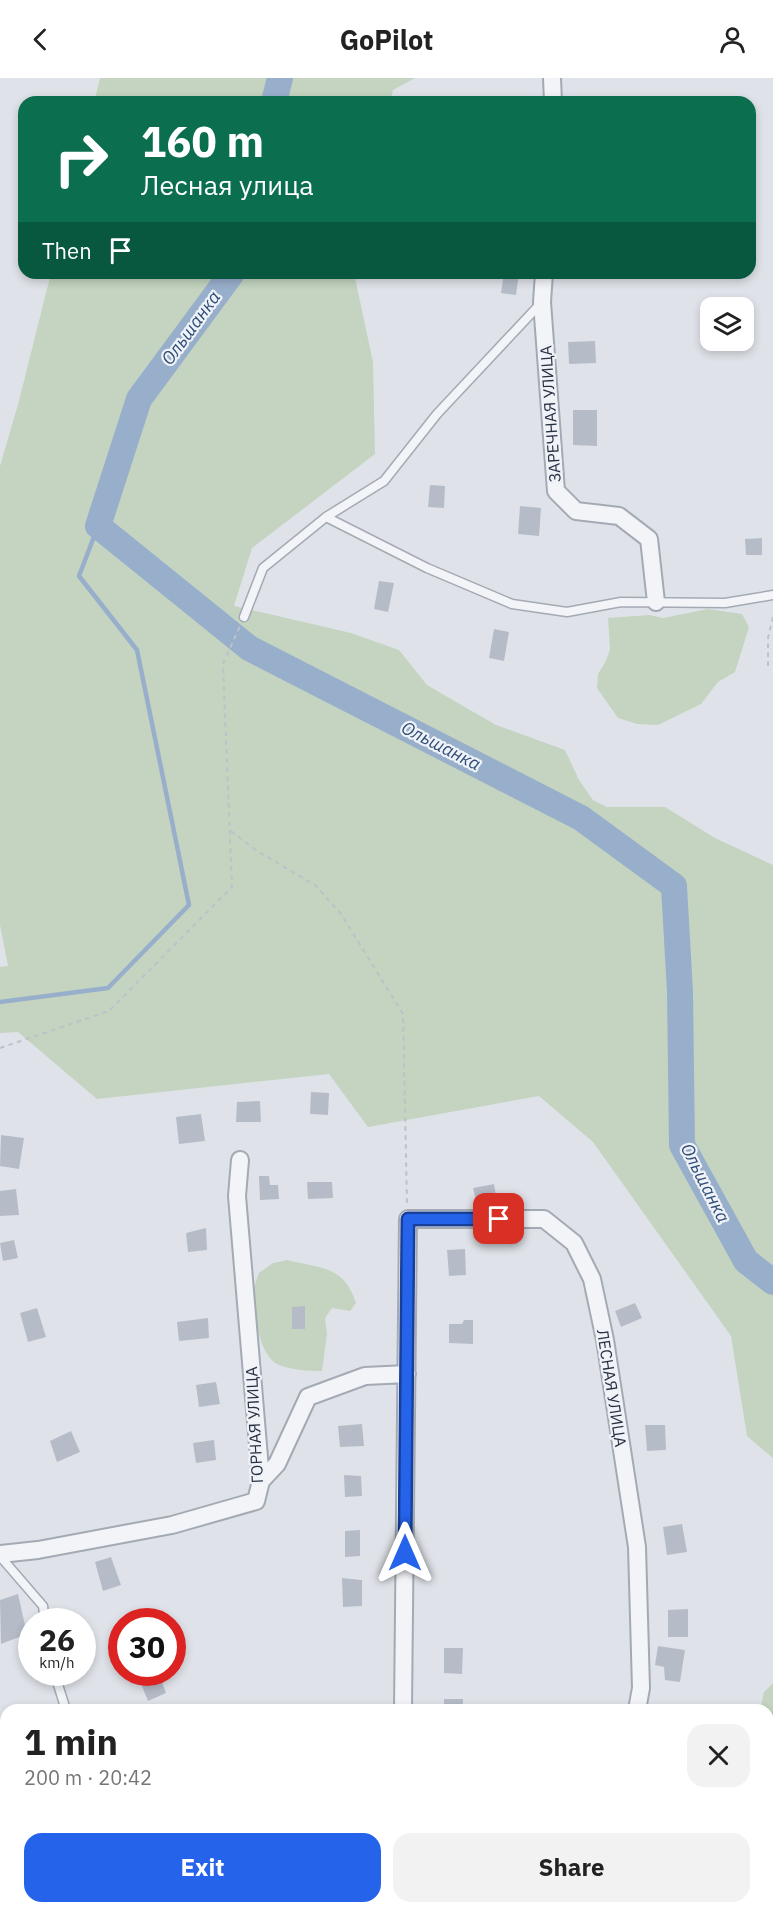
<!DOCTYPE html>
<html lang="en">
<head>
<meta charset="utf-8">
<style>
  body { margin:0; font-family:"IBM Plex Sans",sans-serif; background:#f2f2f2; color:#222; height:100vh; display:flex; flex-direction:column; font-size:22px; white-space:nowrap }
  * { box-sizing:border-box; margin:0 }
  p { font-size:20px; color:#767676 }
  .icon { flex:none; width:33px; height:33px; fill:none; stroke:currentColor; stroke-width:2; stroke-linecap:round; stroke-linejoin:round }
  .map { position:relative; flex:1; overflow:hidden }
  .details { position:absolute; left:0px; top:1626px; width:774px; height:210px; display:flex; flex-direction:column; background:#fff; border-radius:18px 18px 0 0; box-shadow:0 3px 9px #0003 }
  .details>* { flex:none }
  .hud { position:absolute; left:18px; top:18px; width:738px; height:183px; border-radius:18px; box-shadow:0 3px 9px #0003; background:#0b6e4f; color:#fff; overflow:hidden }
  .fabs { position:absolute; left:700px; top:219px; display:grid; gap:12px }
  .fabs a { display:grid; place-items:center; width:54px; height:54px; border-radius:12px; background:#fff; box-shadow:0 3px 9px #0003; font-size:30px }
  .speed { position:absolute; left:18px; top:1530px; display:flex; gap:12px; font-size:30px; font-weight:700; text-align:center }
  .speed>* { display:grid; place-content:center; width:78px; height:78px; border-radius:50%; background:#fff; box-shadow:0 3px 9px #0003; line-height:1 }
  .speed small { font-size:15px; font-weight:400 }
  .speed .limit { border:9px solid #d22; background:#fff; color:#111 }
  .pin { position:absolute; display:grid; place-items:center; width:51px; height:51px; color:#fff; margin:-26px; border-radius:12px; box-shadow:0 3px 9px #0006 }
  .me { position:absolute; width:66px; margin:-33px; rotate:0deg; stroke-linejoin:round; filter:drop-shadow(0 0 4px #0008) }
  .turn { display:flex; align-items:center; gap:21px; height:126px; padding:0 24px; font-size:27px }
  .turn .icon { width:78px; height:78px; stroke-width:2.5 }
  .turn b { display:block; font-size:42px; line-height:51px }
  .then { display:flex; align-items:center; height:57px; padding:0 24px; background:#0003; gap:12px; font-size:22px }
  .round { display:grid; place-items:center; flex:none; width:63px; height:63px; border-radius:18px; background:#f2f2f2 }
  .summary { display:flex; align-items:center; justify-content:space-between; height:102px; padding:0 24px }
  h1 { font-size:36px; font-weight:700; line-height:45px }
  .button { display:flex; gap:12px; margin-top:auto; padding:12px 24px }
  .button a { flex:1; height:69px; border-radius:18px; background:#2563eb; color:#fff; font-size:24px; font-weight:700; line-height:69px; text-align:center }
  .button a+a { background:#f2f2f2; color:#222 }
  header { display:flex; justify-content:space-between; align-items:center; height:78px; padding:0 24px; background:#fff; font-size:27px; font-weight:700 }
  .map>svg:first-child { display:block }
</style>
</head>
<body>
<header><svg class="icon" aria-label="back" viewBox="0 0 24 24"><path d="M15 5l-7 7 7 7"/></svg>GoPilot<svg class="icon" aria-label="person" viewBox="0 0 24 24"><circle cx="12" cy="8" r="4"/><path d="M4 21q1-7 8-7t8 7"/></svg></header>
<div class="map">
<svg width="773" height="1836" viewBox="0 0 773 1836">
  <rect width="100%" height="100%" fill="#dfe3e9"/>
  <!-- green -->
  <path fill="#c4d4c0" d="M100,0H415L393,12L390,24H94Z
    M51,195H354L373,284L375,376L252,470L234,528L351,555L399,572L427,607L496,647L565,672L579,702L593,722L607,729H665L715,760L773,787V1380L747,1358L731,1258L593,1064L539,1018L368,1049L329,996L97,1021L18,954L0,955V889L8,888L0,847V388L19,323Z
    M708,531L742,536L749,549L735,594L718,604L701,626L658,647L637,646L618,640L597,610L598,596L606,583L610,571L608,540L649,537L663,540Z
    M287,1182C321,1191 344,1187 356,1225L350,1233L332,1230L325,1240L327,1256L322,1293C308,1293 292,1292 279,1287C258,1278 254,1234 254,1213C254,1207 257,1201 259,1195L273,1185Z
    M773,1605V1836H614L618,1830H768V1632H760L764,1614Z"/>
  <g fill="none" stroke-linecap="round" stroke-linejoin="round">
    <!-- stream -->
    <path stroke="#98afcc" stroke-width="4.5" d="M0,924L108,910L189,827L137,572L79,498L98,448"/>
    <!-- river -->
    <path stroke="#98afcc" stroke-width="26" d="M274,24L280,0
      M232,195L139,321L98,448L249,570L581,740L674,808L680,914L682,1067L746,1183L773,1204"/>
  </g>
  <!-- building -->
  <path fill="#b6bcc7" d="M499,195H519L516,217L501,215L503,201L499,200Z
    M595,263L596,285L569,286L568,264Z
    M573,332H597V368L573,367Z
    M430,407L445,408L444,430L428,429Z
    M520,428L541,430L539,458L518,456Z
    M762,460V477H746L745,461Z
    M379,503L394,505L388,534L374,531Z
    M494,551L509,554L504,583L489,580Z
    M311,1014L329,1015L328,1037L310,1036Z
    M260,1023L261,1044H236L237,1024Z
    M201,1036L205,1063L179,1066L176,1039Z
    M1,1057L24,1060L19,1091L0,1088Z
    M259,1098H269L270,1107H278L279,1121L260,1122Z
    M307,1104H332L333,1120L308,1121Z
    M494,1106L497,1123L477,1126L473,1110Z
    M16,1111L19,1137L0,1138V1113Z
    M206,1150L207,1172L188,1174L186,1155Z
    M14,1162L18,1180L3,1183L0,1165Z
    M465,1171L466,1197L449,1198L447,1172Z
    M635,1225L642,1240L621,1249L615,1233Z
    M305,1228V1251H292V1229Z
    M37,1230L46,1259L28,1264L20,1235Z
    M208,1240L209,1260L179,1263L177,1244Z
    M464,1242H473V1266L449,1265V1246H462Z
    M216,1304L220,1326L199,1329L196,1307Z
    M362,1346L364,1368L340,1369L338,1348Z
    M645,1347H665L666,1372L647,1373Z
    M71,1353L80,1374L57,1384L50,1363Z
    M214,1362L216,1382L196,1385L193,1365Z
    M344,1397L361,1398L362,1418L345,1419Z
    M682,1446L687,1474L667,1477L663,1449Z
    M360,1452V1478L345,1479V1453Z
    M111,1479L121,1507L103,1513L95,1484Z
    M342,1500L362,1502V1528L343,1529Z
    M18,1516L27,1556L1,1566L0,1522Z
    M688,1531V1559H668V1532Z
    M122,1548V1562H121L116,1550Z
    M658,1568L685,1572L680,1604L665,1602L664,1589L655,1587Z
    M444,1570H463L462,1596L444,1595Z
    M147,1594H158L166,1615L148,1623L138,1598Z
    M444,1621H463V1632H444Z
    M324,1830H347V1836H325Z"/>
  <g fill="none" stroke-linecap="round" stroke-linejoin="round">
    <!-- lane casing -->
    <g stroke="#a4aab4" stroke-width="11">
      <path id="lane" d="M326,439L427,490L512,526L567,534L621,524L725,525L773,517
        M244,539L263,490L326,439L384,403L437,336L542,224
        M0,1478L43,1528L45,1544
        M54,1594L66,1632"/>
    </g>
    <!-- street casing -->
    <g stroke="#a4aab4" stroke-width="20">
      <path id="street" d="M552,0L553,24
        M544,195L542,224L556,413L576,433L619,438L649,461L656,524
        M261,1403L277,1386L308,1319L365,1298L407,1296
        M0,1476L38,1472L172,1447L256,1423L261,1403L237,1118L240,1082
        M403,1632L408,1141H544L574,1165L592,1201L605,1262L637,1469L641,1610L637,1632
        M403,1830V1836"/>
    </g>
    <!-- path -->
    <path stroke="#bdc1c8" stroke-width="2" stroke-dasharray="4.5 4.5" stroke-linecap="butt" d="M768,588V560L773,539
      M231,753L257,773L315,807L341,836L403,936L407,1126
      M0,970L109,933L232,809L223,586L240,548"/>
    <!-- lane -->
    <use href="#lane" stroke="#f2f4f7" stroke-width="8"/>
    <!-- street -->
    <use href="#street" stroke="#f2f4f7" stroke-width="16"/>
  </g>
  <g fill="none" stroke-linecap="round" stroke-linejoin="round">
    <!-- route casing -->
    <g stroke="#184099" stroke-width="15">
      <path id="route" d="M405,1475L408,1141H499"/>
    </g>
    <!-- route -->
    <use href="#route" stroke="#2563eb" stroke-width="10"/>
  </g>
  <g text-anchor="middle" stroke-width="4.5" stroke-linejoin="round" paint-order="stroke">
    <!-- street labels -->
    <g font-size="16" fill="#273042" stroke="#eff2f7">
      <text transform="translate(550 336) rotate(-94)" y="6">ЗАРЕЧНАЯ УЛИЦА</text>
      <text transform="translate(612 1310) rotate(81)" y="6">ЛЕСНАЯ УЛИЦА</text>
      <text transform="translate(254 1347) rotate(-93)" y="6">ГОРНАЯ УЛИЦА</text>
    </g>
    <!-- water labels -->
    <g font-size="18" font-style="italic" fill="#2e4d78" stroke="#eff2f7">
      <text transform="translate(191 250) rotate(-54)" y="6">Ольшанка</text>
      <text transform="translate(441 668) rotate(27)" y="6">Ольшанка</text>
      <text transform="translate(705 1105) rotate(63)" y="6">Ольшанка</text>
    </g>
  </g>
</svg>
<div class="fabs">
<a><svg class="icon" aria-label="layers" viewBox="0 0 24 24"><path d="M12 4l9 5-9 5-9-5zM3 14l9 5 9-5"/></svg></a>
</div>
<div class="speed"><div>26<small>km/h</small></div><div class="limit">30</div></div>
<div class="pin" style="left:499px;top:1141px;background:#d93025"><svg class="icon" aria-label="arrive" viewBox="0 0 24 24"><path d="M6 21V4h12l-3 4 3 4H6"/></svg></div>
<svg class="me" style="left:405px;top:1475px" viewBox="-20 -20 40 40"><path d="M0-17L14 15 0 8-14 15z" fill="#2563eb" stroke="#fff" stroke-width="4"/></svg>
<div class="hud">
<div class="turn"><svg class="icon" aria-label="right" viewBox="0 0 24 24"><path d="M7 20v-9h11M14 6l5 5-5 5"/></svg><div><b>160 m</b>Лесная улица</div></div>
<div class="then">Then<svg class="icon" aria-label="arrive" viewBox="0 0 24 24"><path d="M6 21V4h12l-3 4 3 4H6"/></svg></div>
</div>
<section class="details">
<div class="summary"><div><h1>1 min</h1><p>200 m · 20:42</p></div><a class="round"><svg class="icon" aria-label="close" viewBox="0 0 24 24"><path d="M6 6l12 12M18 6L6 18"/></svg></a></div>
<div class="button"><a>Exit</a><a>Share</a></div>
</section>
</div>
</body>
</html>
